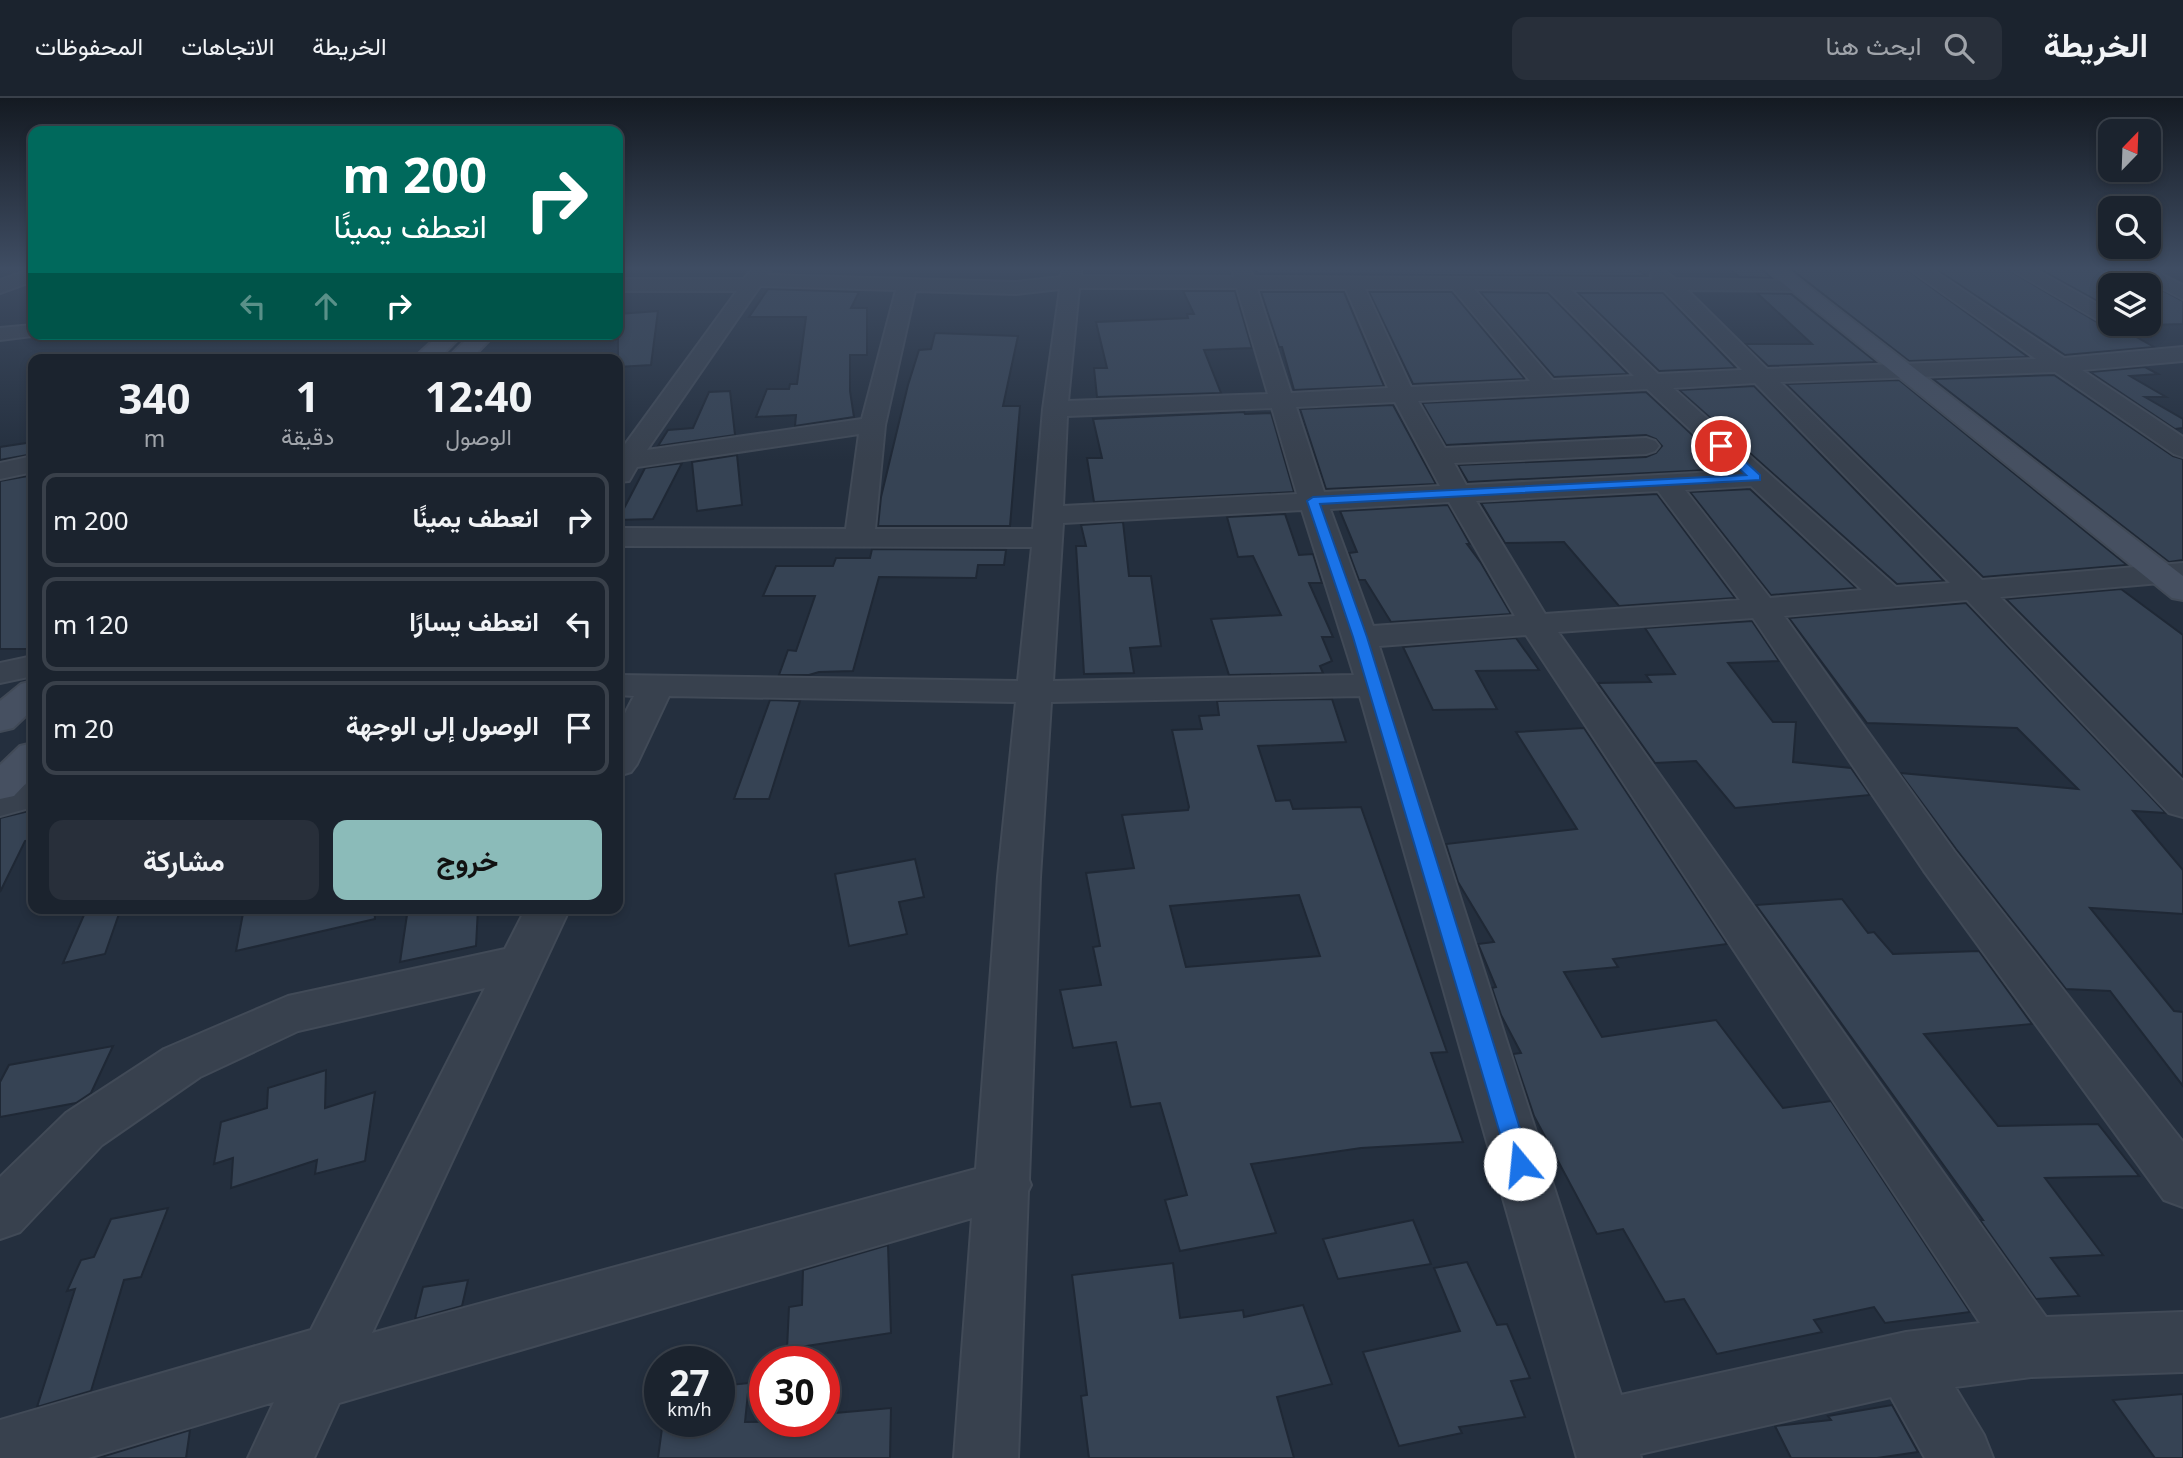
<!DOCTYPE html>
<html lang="ar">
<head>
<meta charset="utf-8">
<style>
  body { margin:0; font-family:"Noto Sans",Vazirmatn,sans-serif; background:#282f3a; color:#f1f3f6; direction:rtl; height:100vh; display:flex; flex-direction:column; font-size:26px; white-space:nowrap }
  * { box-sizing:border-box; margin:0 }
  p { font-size:23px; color:#a0a4aa }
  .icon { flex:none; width:38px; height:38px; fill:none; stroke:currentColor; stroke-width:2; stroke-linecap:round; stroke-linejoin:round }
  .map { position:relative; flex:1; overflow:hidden; direction:ltr }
  .sheet { position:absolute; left:28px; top:256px; width:595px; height:560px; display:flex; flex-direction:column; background:#1b232e; border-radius:14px; box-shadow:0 4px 10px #0003,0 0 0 2px #39404a; direction:rtl }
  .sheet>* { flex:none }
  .guide { position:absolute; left:28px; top:28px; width:595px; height:214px; border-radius:14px; box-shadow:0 4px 10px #0003,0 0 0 2px #39404a; direction:rtl; background:#00695c; color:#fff; overflow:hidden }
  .needle { width:46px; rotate:23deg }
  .tools { position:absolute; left:2098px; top:21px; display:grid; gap:14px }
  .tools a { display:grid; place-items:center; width:63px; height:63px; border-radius:14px; background:#1b232e; box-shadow:0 4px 10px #0003,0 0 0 2px #39404a; font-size:35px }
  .speed { position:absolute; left:644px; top:1248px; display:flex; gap:14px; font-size:35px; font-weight:700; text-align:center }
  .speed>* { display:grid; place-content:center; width:91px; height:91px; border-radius:50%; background:#1b232e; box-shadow:0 4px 10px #0003,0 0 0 2px #39404a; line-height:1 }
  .speed small { font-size:18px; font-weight:400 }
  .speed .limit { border:10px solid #d22; background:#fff; color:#111 }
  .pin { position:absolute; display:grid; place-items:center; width:60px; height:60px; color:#fff; margin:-30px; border:4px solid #fff; border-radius:50%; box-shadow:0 2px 7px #0007 }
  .me { position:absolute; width:77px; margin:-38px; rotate:343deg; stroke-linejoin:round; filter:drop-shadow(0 0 5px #0008) }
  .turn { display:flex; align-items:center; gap:24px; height:147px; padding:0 21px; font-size:32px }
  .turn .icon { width:91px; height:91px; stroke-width:2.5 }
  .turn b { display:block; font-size:49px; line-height:60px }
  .lanes { display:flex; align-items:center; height:66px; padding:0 21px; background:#0003; justify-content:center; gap:35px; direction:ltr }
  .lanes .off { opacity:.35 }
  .eta { display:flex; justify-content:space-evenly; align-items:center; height:119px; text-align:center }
  .eta b { font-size:42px; font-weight:700; line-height:49px }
  .cta { display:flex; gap:14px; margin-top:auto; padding:14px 21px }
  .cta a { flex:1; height:80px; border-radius:14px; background:#8bbbb9; color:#111; font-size:28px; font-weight:700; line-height:80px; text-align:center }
  .cta a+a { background:#282f3a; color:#f1f3f6 }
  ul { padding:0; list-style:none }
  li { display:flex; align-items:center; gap:21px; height:94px; margin:0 14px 10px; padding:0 7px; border:4px solid #39404a; border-radius:14px }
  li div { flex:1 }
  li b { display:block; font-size:26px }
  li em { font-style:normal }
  header { display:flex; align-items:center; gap:42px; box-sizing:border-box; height:98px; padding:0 35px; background:#1b232e; border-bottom:2px solid #39404a }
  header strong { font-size:33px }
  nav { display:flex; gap:38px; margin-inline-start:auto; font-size:24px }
  .search { width:490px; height:63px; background:#282f3a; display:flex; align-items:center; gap:18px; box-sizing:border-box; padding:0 24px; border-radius:14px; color:#a0a4aa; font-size:26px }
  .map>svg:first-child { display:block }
</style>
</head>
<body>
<header>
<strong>الخريطة</strong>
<div class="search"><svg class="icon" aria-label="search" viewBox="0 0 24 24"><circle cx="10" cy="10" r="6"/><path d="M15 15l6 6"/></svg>ابحث هنا</div>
<nav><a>الخريطة</a><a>الاتجاهات</a><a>المحفوظات</a></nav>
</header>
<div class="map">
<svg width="2183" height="1360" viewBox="0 0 2183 1360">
  <rect width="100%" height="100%" fill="#242f3e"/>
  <!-- building -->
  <path fill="#364354" stroke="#1f2835" stroke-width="2" fill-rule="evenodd" d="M1255,171H1637L1646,178L1258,176Z
    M1731,171H1762L1772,180L1739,179Z
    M1791,171H1906L2028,259L1909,263Z
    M1936,171H2007L2102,227L2117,228L2154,249L2065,257Z
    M2040,171H2122L2183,203V226L2118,228L2149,226V187H2110V210Z
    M768,191L859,194L851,210H867V257H850V293L854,319L795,328L796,317L756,319L767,291H789L790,286H797L806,219H749Z
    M1183,193H1235L1252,250L1204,252L1221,295L1097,299L1094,270H1107L1096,224L1188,220L1187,216H1194Z
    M1261,194H1344L1384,288L1294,292L1282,249H1279Z
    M1369,194H1452L1525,281L1413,286Z
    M1480,194L1548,195L1628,276L1554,279Z
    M1578,195H1663L1736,270L1659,273Z
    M1757,195L1791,196L1876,264L1768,268L1745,246H1812Z
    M658,213L651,267L618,269V216Z
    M935,235L1018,238L1003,308H1020L1010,428H878L881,399L908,287L919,252L931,251Z
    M2145,269L2158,276L2130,278L2166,299H2145L2183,321V330L2175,331L2090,274Z
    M2054,277L2173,358L2183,361V462L2169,464L1933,281Z
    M1899,282L2127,467L1983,479L1786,286Z
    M1754,288L1944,483L1897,486L1679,292Z
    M730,293L735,337L658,348L668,332L693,330L709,294Z
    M1646,294L1729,371L1468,384L1458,367L1646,359L1656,355L1662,348L1656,341L1646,337L1446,347L1422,305Z
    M1393,307L1436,386L1326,391L1300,311Z
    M1244,314L1245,316L1271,315L1294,394L1094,404L1087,360H1102L1093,321Z
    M33,344V356L0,362V349Z
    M737,357L742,407L697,413L692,364Z
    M682,365L653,421L618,422L645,370Z
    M33,377V551H0V383Z
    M1750,391L1856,490L1771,497L1690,394Z
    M1657,396L1735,500L1619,508L1564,444L1505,445L1481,405Z
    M1448,407L1470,446H1467L1481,465L1511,516L1391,524L1365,482H1359L1349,455L1357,454L1340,413Z
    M1285,416L1299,457L1313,456L1322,485H1309L1333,539H1322L1332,563L1320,568L1323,575L1229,577L1211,521L1281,517L1253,458L1238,459L1227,419Z
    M1123,424L1129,478H1151L1161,548L1130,550L1134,575L1084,576L1076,448H1086L1081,427Z
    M872,451L1006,452L1004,467H978L976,480L879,479L853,573L819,574L809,577H779L788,552L796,553L815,498H763L776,468H833L836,460H870Z
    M2121,491L2183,537V679L2006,501Z
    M1966,505L2166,715L2133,713L2183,772V816L2090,810L2174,913L2183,914V988L2110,893L2066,891L1956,751L1900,675L2078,691L2017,630L1867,625L1789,520Z
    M1752,523L1779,563L1728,565L1773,624H1796L1793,664L1851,670L1870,697L1735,710L1696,663L1655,665L1598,585L1651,584L1646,577L1675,576L1645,530Z
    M1516,540L1539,572L1476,573L1497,611L1433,612L1403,549Z
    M1332,601L1346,644L1258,648L1276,703L1290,702L1293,711L1361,709L1447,954L1431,955L1463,1044L1361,1050L1251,1066L1276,1135L1180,1153L1165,1102L1187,1097L1160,1005L1131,1009L1116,944L1073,950L1060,892L1101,887L1093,849L1100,848L1086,775L1134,770L1122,717L1188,712L1189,709L1172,632L1202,631L1199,618L1219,617L1217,603ZM1299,797L1320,858L1186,869L1170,808Z
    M770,602L800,603L769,701H734Z
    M1584,630L1727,846L1613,861L1618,869L1564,874L1602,939L1716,922L1783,1010L1831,1003L1970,1214L1885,1225L1874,1209L1814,1222L1822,1234L1717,1256L1684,1201L1665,1204L1623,1131L1597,1136L1534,1018L1513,956L1521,955L1501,917L1492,890L1496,889L1478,846L1494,844L1458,784L1446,746L1577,731L1516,634Z
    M33,712V741L25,743L0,794V720Z
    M915,761L924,799L899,804L907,836L849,848L835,776Z
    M1842,801L1868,835L1874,834L1893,856L1979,853L2032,926L1924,936L1998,1028L2098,1026L2139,1078L2045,1080L2103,1157L2051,1160L2079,1198L2036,1201L1980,1122H1983L1756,807Z
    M87,810H121L105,856L63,865Z
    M244,810H374L375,821L236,853Z
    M408,810H478L476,848L400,864Z
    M113,948L91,995L76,1005L0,1019V984L9,967Z
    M326,972L325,1010L375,994L365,1063L315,1076L317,1062L231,1090L233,1060L214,1066L221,1024L267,1010L268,990Z
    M168,1110L141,1179L124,1182L91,1293L37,1309L75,1191L67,1193L81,1162L94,1159L111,1121Z
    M1413,1122L1431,1166L1338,1181L1323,1141Z
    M888,1147L891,1235L787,1251L789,1209L802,1207L803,1172Z
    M1467,1164L1497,1227L1507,1226L1530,1280L1511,1283L1525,1319L1459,1329L1462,1335L1399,1348L1363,1254L1460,1233L1434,1170Z
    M1173,1165L1180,1220L1243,1212L1244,1219L1303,1207L1332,1286L1277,1299L1294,1360H1089L1081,1298L1087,1297L1072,1177Z
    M468,1182L462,1208L415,1221L423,1189Z
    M749,1285L745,1324L824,1323V1316L891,1310L890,1360H658L663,1323H719V1288Z
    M2183,1296V1360H2155L2113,1302Z
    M1892,1307L1918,1354L1877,1360H1791L1775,1328L1831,1322L1828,1318Z
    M190,1332L186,1360H98Z"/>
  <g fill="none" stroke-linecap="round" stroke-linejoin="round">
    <!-- street casing -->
    <g stroke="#414a57" stroke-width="4">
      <path id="street" d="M33,171V183L0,195V182Z
        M752,171H771L767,177L1016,184L1061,179L1063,171H1081V178L1234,179L1232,171H1250L1253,179L1653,181L1651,177L1653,173C1664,170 1667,174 1675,181L1802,183L1805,187L1795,193L1687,192L1767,271L2036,261L1909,171H1931L2064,260L2183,249V263L2082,272L2183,339V359L2174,356L2055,274L1780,284L1982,482L2183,465V483L2000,499L2183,683V719L2169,715L1967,502L1784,518L1954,753L2183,1044V1109L2164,1102L1924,773L1753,520L1558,534L2046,1219L2183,1214V1274L2031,1279L1955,1289L1984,1337L1993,1360H1925L1891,1299L1640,1356L1641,1360H1577L1360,598L1051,604L1040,779L1029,1082L1031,1087L1028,1093L1018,1360H954L972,1120L339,1305L314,1360H248L274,1304L88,1360H0V1322L311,1232L485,890L298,933L200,979L102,1047L20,1134L0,1141V1079L66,1015L164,951L288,898L505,851L526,810H570L372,1235L976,1071L998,779L1016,604L669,598L637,666L631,674L618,678V629L634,598L618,597V577L1018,583L1032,449L618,448V430L846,431L859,336L637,369L629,383L618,384V356L737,193H618V181H744ZM760,188L896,192L862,321L647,352ZM1079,190H1237L1268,296L1068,303ZM1060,191L1043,311L1033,431H875L885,327L915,193L1016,196ZM1257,191H1346L1388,290L1291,295ZM1365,191H1453L1530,283L1411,289ZM1474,191L1549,192L1634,278L1553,282ZM1571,192H1664L1742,272L1658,276ZM1755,285L1950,485L1896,489L1673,290ZM1647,291L1735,373L1466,387L1454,365L1646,356L1655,353L1659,348L1655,343L1646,340L1445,350L1418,303ZM1395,304L1440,388L1324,394L1296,309ZM1272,310L1297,396L1063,408L1067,318ZM1751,388L1862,492L1770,500L1685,392ZM1658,393L1740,502L1545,516L1476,403ZM1449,404L1515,518L1373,528L1330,411ZM1302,412L1354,577L1053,583L1063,425ZM1526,537L1980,1225L1906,1234L1621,1297L1379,548Z
        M2010,171H2034L2110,213V226H2116L2103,225Z
        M2125,171H2150L2183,187V201Z
        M33,227V236L40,237L0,242V230Z
        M33,358V374L0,381V365Z
        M33,558V578L0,585V565Z
        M33,685V709L0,718V692Z"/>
    </g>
    <!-- secondary casing -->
    <g stroke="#414a57" stroke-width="4">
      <path id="secondary" d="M1765,171H1786L2183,478V502L2172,500Z
        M440,236H463L438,261H413Z
        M472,236H495L471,261H447Z
        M33,583V611L13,630L0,633V603L21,586Z
        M33,645V678L14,698L0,701V667L20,648Z"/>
    </g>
    <!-- street -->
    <use href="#street" fill="#38414e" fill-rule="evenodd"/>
    <!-- secondary -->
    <use href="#secondary" fill="#465061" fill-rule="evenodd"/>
  </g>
  <!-- sky -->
  <linearGradient id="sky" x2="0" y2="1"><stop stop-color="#141a22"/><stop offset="0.47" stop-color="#3f4d63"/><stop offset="1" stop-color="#3f4d63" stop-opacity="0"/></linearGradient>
  <rect width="2183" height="362" fill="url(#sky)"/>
  <!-- route -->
  <path fill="#1a73e8" stroke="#114b97" stroke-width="2" d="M1717,345H1725L1760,377V382L1320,406L1367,539L1531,1066L1528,1073L1520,1076L1512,1073L1509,1066L1353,539L1307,403L1313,399L1746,377L1717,350Z"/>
</svg>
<div class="tools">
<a><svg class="needle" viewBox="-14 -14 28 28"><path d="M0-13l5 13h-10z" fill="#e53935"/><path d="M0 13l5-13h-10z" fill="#a0a4aa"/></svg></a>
<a><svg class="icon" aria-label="search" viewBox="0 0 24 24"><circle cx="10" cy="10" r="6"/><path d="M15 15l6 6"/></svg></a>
<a><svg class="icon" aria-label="layers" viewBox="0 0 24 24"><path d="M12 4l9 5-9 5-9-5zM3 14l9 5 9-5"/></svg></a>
</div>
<div class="speed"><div>27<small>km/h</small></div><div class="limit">30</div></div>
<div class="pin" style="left:1721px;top:348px;background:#d93025"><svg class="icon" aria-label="arrive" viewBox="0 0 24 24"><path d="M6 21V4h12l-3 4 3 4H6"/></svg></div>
<svg class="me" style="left:1520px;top:1066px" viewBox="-20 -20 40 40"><circle r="19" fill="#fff"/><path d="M0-13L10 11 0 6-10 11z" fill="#1a73e8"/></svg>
<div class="guide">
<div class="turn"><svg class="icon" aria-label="right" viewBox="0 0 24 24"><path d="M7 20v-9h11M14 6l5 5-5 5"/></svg><div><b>200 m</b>انعطف يمينًا</div></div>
<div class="lanes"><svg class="icon off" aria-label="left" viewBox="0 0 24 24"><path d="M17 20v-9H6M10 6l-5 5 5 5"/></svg><svg class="icon off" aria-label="ahead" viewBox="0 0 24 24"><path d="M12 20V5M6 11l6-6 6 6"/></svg><svg class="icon" aria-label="right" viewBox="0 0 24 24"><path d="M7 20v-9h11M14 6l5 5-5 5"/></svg></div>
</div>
<section class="sheet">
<div class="eta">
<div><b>12:40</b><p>الوصول</p></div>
<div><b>1</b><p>دقيقة</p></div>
<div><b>340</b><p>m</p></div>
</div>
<ul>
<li><svg class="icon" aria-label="right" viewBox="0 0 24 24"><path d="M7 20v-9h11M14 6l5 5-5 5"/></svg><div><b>انعطف يمينًا</b></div><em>200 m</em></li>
<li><svg class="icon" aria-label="left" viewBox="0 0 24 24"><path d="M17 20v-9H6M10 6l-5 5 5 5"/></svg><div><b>انعطف يسارًا</b></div><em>120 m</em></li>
<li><svg class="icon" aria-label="arrive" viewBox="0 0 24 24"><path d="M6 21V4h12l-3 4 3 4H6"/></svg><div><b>الوصول إلى الوجهة</b></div><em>20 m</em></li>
</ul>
<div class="cta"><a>خروج</a><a>مشاركة</a></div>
</section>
</div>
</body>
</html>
